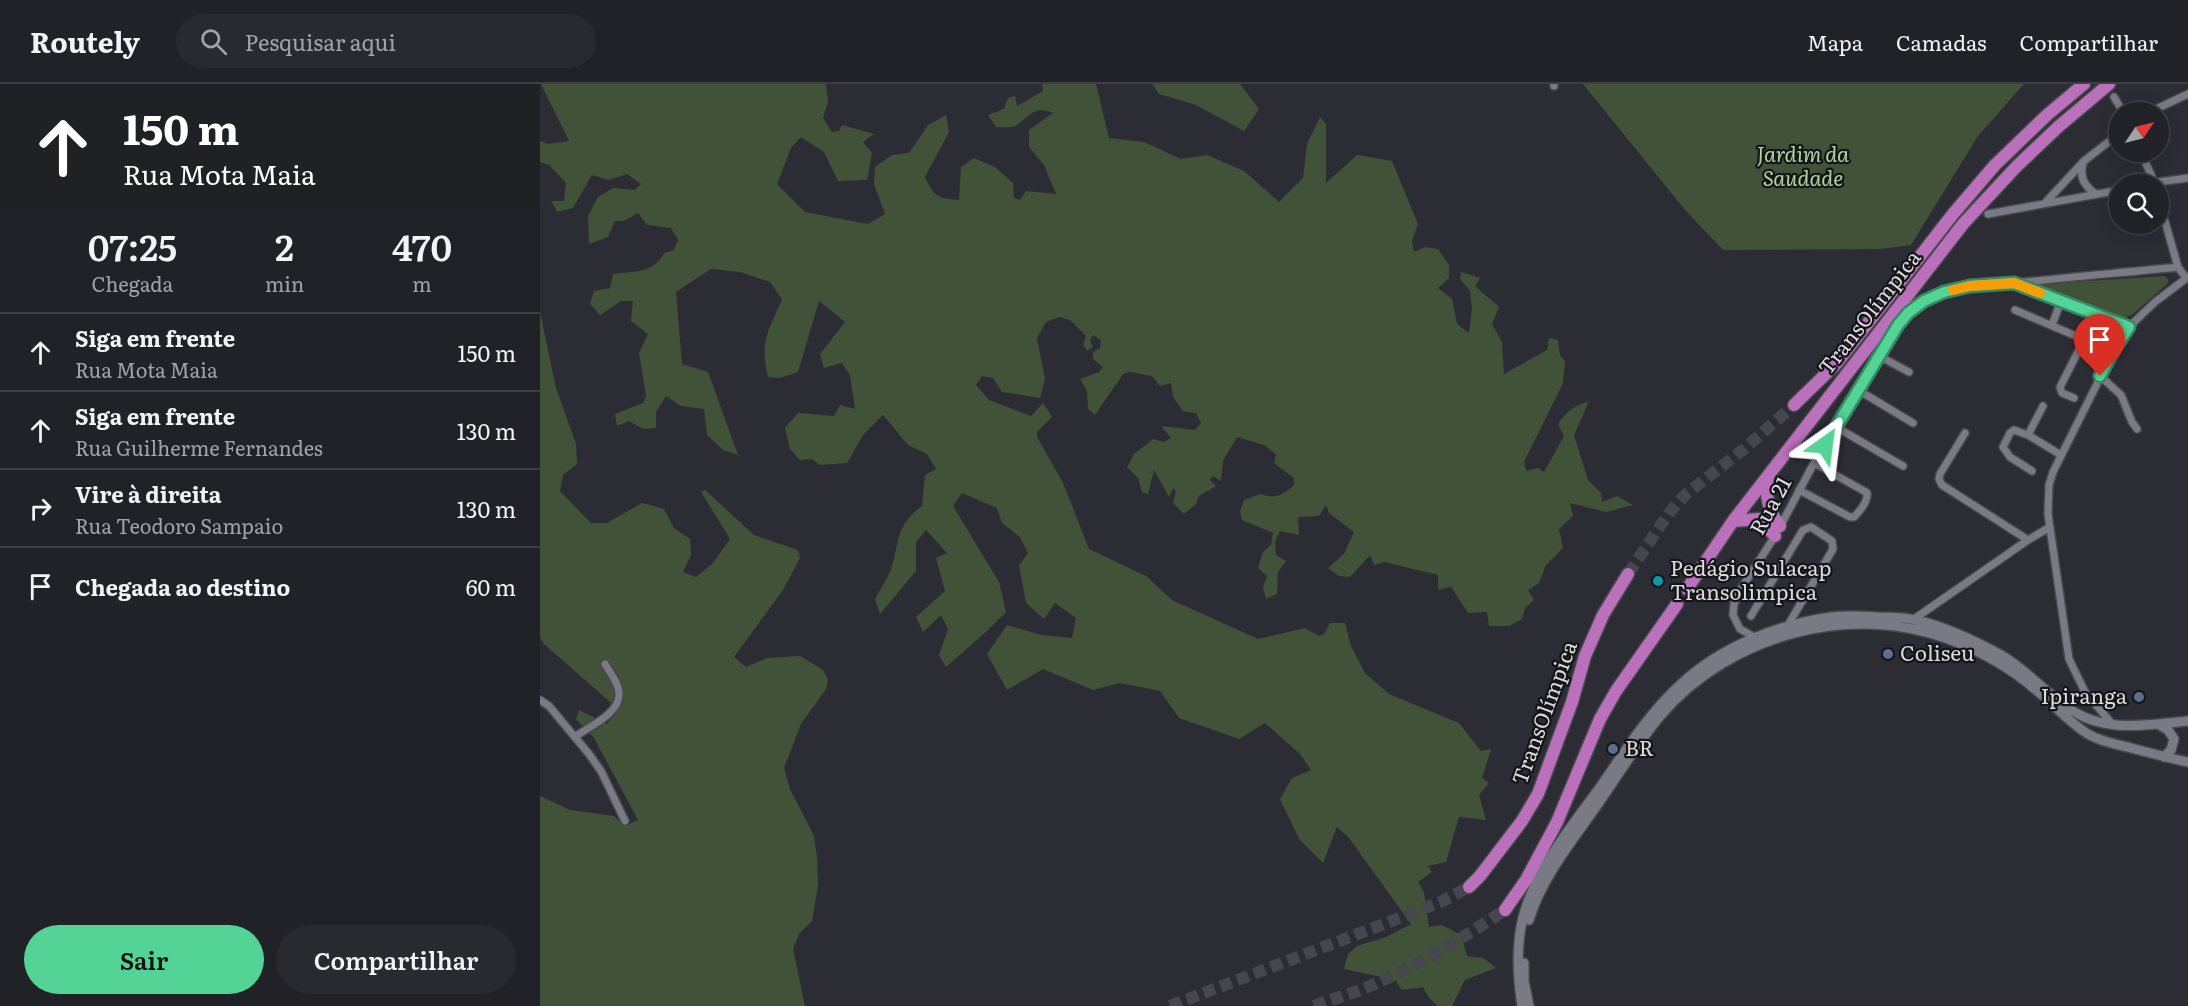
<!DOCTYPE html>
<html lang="pt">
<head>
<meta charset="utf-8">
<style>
  body { margin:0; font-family:Literata,serif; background:#292930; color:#f1f3f6; height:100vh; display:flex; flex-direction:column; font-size:22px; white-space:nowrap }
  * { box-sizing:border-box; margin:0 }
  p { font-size:20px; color:#a2a3a8 }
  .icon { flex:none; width:33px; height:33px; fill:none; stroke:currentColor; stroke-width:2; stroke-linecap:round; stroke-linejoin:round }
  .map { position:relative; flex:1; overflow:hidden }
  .drawer { display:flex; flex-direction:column; background:#212128; width:540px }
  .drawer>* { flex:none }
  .hud { background:#202124; color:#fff; overflow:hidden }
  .needle { width:39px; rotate:55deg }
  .fabs { position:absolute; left:1569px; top:18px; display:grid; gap:12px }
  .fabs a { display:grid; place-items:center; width:60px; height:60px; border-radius:50%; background:#212128; box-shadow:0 3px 15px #0003,0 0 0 2px #3e3e45; font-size:30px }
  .pin { position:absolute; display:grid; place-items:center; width:51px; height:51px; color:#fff; margin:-62px -26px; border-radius:50% 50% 50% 0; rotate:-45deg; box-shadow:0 0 6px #0007 }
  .pin .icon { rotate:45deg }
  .me { position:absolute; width:66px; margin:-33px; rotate:31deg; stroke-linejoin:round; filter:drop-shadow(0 0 4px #0008) }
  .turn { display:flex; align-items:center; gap:21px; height:126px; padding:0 24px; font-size:27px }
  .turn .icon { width:78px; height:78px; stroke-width:2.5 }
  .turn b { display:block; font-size:42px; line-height:51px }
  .eta { display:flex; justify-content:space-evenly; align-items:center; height:102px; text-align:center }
  .eta b { font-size:36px; font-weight:600; line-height:42px }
  .button { display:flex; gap:12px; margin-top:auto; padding:12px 24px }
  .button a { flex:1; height:69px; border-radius:36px; background:#53d396; color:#111; font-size:24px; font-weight:600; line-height:69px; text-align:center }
  .button a+a { background:#292930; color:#f1f3f6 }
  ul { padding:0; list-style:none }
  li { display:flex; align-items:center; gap:18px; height:78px; padding:0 24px; border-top:2px solid #3e3e45 }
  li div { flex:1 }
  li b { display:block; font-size:22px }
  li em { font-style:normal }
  header { display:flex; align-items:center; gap:36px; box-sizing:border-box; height:84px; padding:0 30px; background:#212128; border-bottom:2px solid #3e3e45 }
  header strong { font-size:28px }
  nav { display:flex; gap:33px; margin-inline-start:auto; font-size:21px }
  .search { width:420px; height:54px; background:#292930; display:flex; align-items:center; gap:15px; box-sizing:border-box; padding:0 21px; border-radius:33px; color:#a2a3a8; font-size:22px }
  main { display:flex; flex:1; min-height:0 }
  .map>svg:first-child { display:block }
</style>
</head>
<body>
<header>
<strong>Routely</strong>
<div class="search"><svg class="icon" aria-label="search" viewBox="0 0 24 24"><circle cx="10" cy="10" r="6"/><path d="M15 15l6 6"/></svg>Pesquisar aqui</div>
<nav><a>Mapa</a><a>Camadas</a><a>Compartilhar</a></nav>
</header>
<main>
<section class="drawer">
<div class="hud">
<div class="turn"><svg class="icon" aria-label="ahead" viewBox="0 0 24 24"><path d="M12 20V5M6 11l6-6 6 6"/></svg><div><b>150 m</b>Rua Mota Maia</div></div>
</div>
<div class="eta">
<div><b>07:25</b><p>Chegada</p></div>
<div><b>2</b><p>min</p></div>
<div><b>470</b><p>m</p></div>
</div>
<ul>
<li><svg class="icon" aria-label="ahead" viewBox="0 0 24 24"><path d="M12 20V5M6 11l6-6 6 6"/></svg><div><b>Siga em frente</b><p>Rua Mota Maia</p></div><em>150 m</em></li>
<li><svg class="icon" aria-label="ahead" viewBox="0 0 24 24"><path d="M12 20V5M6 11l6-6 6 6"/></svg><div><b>Siga em frente</b><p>Rua Guilherme Fernandes</p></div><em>130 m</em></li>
<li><svg class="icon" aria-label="right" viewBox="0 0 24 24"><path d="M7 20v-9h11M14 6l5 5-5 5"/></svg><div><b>Vire à direita</b><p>Rua Teodoro Sampaio</p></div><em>130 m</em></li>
<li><svg class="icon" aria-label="arrive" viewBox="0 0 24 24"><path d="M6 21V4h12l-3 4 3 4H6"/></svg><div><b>Chegada ao destino</b></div><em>60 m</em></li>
</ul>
<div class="button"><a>Sair</a><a>Compartilhar</a></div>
</section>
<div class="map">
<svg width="1648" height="922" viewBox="0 0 1648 922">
  <rect width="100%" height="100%" fill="#2c2c35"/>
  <!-- green -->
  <path fill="#415239" d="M1,0H286L288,18L283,34L292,48L299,47L302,41L334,50L323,58L332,69L327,96L298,97L284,68L261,53L251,64L237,100L265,128L328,140L345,130L334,100L335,83L352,71L369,69L388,41L406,31L409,48L385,93C395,114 398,114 419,116L421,83L434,74L455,83L473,99L474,114L480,116L486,107L516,110L504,81L489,63V46L513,29C493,20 488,35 475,42C470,44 461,43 456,43L448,31L464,25L468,14L475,12L477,22L503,7L502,0H556L569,54L604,58L641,75L667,71L704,87L739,118L763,94L767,60L780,33L786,40V99L817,71L852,77L878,140L872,157L874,168L885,163L898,165L909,181V194L898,204L912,215L917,240L929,249L932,225L930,207L920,195L921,188L940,194L935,202L959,223L952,240L962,258L964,290L1007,266L1009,254L1018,256L1020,271L1025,277L1023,299L984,378L986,387L998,384L1004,388L1024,352L1018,340C1027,327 1034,322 1049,317L1034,351L1048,396L1061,409L1062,418L1077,412L1093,421L1066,428L1030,419L1033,432L1019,445L1023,464L1006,481L999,499L988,506L994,516L985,524L982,535L969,542H949L947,528L928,529L911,503L898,506V491L844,478L834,481L830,471L810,493L799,492L788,484L804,470L814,448L789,429L786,421L779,432L758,433L759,451L740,447L735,457L736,471L746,477L738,488L737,510L726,515L723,503L727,492L718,484L723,468L731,461L733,449L702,436L700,428L704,416L720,410C735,415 742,412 754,401V394L734,379L736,370L724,361L697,353L683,377L681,397L673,392L670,396L676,402L659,412L656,420L644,430L633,419L636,407L633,404L629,413L614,386L608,410L602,408L598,394L587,383L594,370L613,355L624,358L631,354L621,342L655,346L661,339L656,329L643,327L633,313L631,299L620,302L612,292L590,288L583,290L555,331L548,325L547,307L540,295L559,288L563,283L553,275V268L560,264L561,256L553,251L550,256L553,263L547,267L543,260L546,252L530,236L519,233L506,238L497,254L505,295L500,314L462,308L453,294L442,292L436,301L449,316L491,332L503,319L512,333L497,348V353L523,399L549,465L606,492L632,516L718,555L765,544L779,552L785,549L790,539H805L811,562L825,589L849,610L919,639L941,667L951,665L942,694L949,699L939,711L946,736L919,733L906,778L888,782L892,788L878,798L884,808L889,843L902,841L921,851L927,872L943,874L956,884L925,896L912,922H898L889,914L883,903L862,906L855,896L804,885L808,870L817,862L846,853L871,840L809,754L797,743L783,779L759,755L740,715L752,694L771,686L760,670L725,639L699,655L639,634L620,607L580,599L553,606L503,585L467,606L447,570L467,541L501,551L532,554L536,534L515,519L504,535L486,519L479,481L488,469L480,453L462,439L457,424L422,409L413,422L459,498L466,528L446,548L406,583L399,571L408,545L401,531L383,548L376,533L405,507L396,474L407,469L386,446L376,458V487L340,530L335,515C340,506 347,495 351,485C360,457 355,442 382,422L385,391L396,385L387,370L368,361L343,331L323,351L307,379L280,381L272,375L260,376L250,365L245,344L258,329L294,332L300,321L315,325L310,291L302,279L284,284L280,270L305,238L279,217L258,288L240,294L228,293C219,258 229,246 242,215L230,198L200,188L171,185L136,208L142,280L168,288L198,371L183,366L167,351L164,325L141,322L126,312L116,328V344L103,345L89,337L77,342L75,330L103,319L106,312L99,269L108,250L91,237L93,217H81L60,231L50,220L54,207L70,204L73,190C95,187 113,190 124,169L134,166L138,156L131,144L107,141L98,129L84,137H75L68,153L49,160L48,132L58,113L73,104L95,106L101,100L87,90L69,96L52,91L33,124L17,128L11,117H24L26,99L9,81L0,78V57L8,60L29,57Z
    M612,0H700L719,25L704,47L656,21L619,10Z
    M1043,0H1484L1438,52L1371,161L1341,165L1183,166L1145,126Z
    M1625,192L1629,197L1627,200L1593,230L1584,235H1579L1498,205L1497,203L1500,200Z
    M0,228L16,304L36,360L37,380L23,391L20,407L51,439H67L102,419L124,425L134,444L150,455L151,471L143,488L156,493L172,480L190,455L161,408L165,406L214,451L258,466L260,474L243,506L194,573L206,583L227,574L260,572L283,586L288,596L286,605L261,640L244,684L250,705L274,752L277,773L278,801L272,837L259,850L253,865L265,922H0V712L30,726L74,732L85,742L98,736L54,654L36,635L39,626L67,640L78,625L4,560L0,553Z"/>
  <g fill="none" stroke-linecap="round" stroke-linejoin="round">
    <!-- highway-tunnel -->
    <path stroke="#46464e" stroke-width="12" stroke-dasharray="12 6" stroke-linecap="butt" d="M1088,490L1129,429L1146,410L1204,365L1254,321
      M630,922L901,818L929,803
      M774,922C790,916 807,911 823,905C873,884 920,856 965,826"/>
    <!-- street casing -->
    <g stroke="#48474e" stroke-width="10">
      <path id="street" d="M1014,0V2
        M1574,13L1583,28
        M1610,28L1648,10
        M1601,68L1615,100
        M1543,80C1539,93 1545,103 1556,110
        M1604,100L1648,94
        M1618,113L1638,183
        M1506,118L1544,77L1580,49
        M1448,130L1580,106
        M1477,201L1589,243
        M1475,226L1543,255L1542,260L1520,303L1522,309L1534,314
        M1512,241L1521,217
        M1339,272L1369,288
        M1560,292L1581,311L1592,338L1597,345
        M1318,306L1373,339
        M1296,343L1363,382
        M1425,349L1400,390L1399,395L1402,401L1488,456
        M1488,351L1503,322
        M1492,387L1470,373L1463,363L1470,349L1474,346L1488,351L1521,371
        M1259,406L1310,433H1314C1320,427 1328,418 1327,409L1324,407L1274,379
        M1211,532L1263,446L1271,443L1292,457L1293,465L1248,541
        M1374,535L1488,456L1510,443
        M1216,554L1200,545L1193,531L1194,520L1199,508L1235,452L1274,379L1358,241C1374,223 1392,212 1415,205C1433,200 1451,203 1469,200C1525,193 1582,189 1638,183L1646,194
        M0,616L9,622L49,670L61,687L85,737
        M1573,641L1545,608L1529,575L1508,430L1509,401L1513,388L1574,266L1589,243L1615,218L1648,193
        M35,653C48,643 79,630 79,611C80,601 70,589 65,580"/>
    </g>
    <!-- secondary casing -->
    <g stroke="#48474e" stroke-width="12">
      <path id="secondary" d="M1618,640L1628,646L1634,655L1631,666L1624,673
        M989,836C1002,793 1033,756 1058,720C1079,690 1098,658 1121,631C1191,550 1311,518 1411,556C1442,568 1471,584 1496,606C1514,620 1528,638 1548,650C1561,658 1576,660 1591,664C1610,669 1629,674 1648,678
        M984,879V897L989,922
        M982,922C978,896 976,870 981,843C990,791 1033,741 1063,699C1087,664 1110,628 1141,600C1181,563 1238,540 1292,533C1307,531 1323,532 1338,533C1350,533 1363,533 1375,536C1405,542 1435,557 1461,571C1485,585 1504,607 1527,623C1563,650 1607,641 1648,637"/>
    </g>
    <!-- highway casing -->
    <g stroke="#48474e" stroke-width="15">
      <path id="highway" d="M1254,321L1296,280L1413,130L1455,81L1507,31L1544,0
        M1228,393C1225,412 1228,427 1240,442
        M1193,437L1219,435L1235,452
        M1147,505L1193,437L1423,140L1476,83L1518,43L1569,0
        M929,803L940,792L982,737L998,710L1032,618L1045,572L1063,531L1088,490
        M965,826L986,796L1017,738L1060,635L1076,607L1137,520"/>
    </g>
    <!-- street -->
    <use href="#street" stroke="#7a7a84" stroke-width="7"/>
    <!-- secondary -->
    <use href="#secondary" stroke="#7a7a84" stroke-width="9"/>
    <!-- highway -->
    <use href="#highway" stroke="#bb70bb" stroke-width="12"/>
  </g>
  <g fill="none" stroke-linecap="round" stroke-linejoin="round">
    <!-- route casing -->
    <g stroke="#368962" stroke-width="15">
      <path id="route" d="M1285,361L1358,241L1368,229L1384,217L1404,208L1430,202L1474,199L1589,243L1574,266L1560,292"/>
    </g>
    <!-- route -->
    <use href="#route" stroke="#53d396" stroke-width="10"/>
    <!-- slow -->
    <path stroke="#f59e0b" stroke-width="10" d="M1413,206L1430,202L1474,199L1500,209"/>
  </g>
  <!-- markers -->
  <circle fill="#0f9aa8" stroke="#151519" stroke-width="2" cx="1118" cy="497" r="6"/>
  <g fill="#5c6f8a" stroke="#151519" stroke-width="2">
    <circle cx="1348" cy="570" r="6"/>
    <circle cx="1599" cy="613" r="6"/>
    <circle cx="1073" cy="665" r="6"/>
  </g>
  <g text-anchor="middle" stroke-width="4.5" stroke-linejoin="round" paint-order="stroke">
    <!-- park labels -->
    <g font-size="21" font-style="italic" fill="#afd59f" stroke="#151519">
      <text x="1263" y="78">Jardim da<tspan x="1263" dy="24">Saudade</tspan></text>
    </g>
    <!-- street labels -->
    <g font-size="21" fill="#d9d9de" stroke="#151519">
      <text transform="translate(1330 229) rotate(-52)" y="7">TransOlímpica</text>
      <text transform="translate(1231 422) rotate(-61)" y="7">Rua 21</text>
      <text transform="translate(1005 629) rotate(-70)" y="7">TransOlímpica</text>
    </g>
    <!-- poi labels -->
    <g font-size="21" fill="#d9d9de" stroke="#151519" text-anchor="start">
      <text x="1130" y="492">Pedágio Sulacap<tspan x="1130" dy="24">Transolimpica</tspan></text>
      <text x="1360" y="577">Coliseu</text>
      <text x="1587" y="620" text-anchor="end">Ipiranga</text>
      <text x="1085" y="672">BR</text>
    </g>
  </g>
</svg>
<div class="fabs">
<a><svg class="needle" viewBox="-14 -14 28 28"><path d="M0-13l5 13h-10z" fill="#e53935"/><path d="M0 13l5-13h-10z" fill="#a2a3a8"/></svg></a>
<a><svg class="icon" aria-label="search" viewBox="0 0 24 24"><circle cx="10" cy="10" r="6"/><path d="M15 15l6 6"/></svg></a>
</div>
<div class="pin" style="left:1560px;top:292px;background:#d93025"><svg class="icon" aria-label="arrive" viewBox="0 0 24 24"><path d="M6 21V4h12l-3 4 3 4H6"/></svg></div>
<svg class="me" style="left:1285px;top:361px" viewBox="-20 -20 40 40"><path d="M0-17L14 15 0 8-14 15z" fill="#53d396" stroke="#fff" stroke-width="4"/></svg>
</div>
</main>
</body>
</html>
